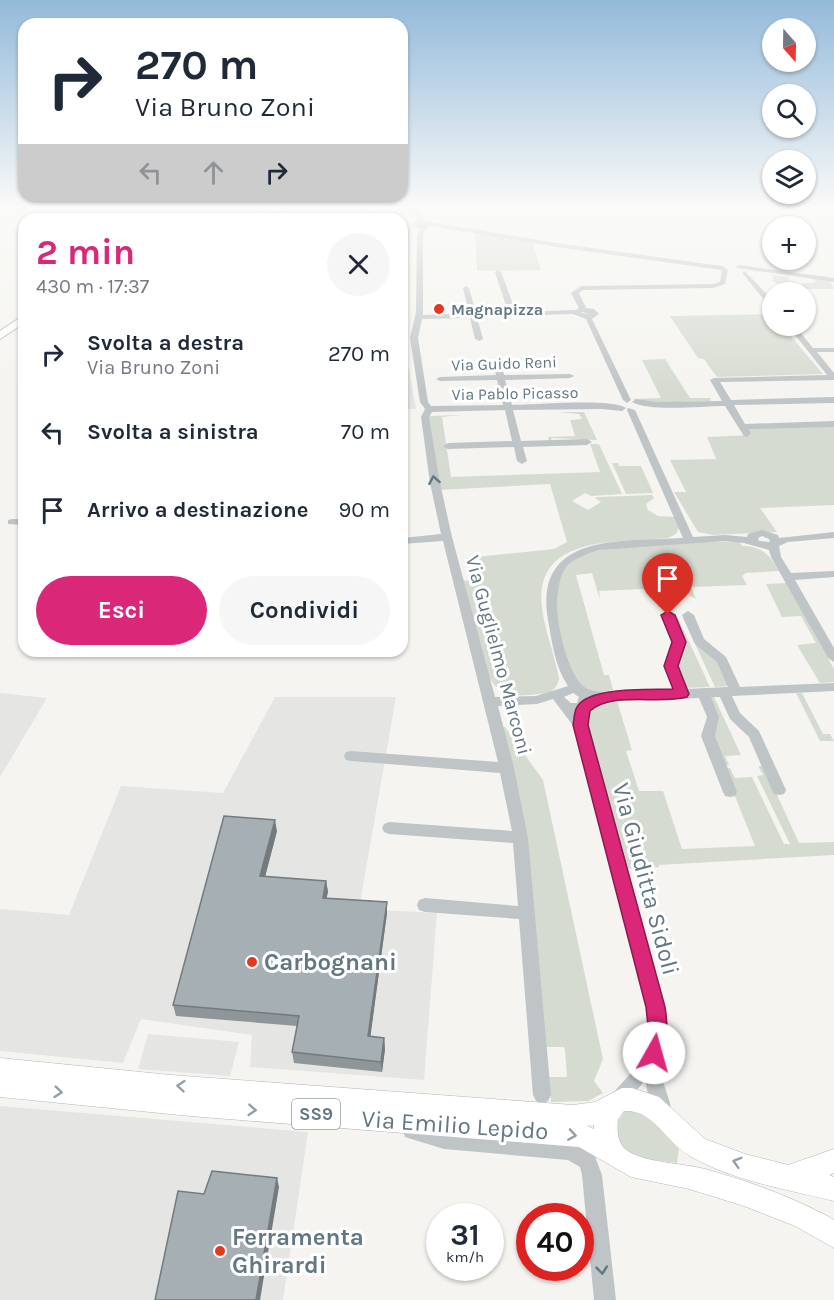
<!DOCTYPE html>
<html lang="it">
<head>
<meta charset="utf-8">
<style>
  body { margin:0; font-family:Karla,sans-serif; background:#f6f6f7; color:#1f2937; height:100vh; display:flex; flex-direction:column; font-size:22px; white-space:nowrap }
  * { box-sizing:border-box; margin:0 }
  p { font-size:20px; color:#747a83 }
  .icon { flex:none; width:33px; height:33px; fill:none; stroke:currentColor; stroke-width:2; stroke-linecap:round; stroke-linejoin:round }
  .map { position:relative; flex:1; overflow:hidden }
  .drawer { position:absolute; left:18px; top:213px; width:390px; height:444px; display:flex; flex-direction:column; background:#fff; border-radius:18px; box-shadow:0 2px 4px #0004 }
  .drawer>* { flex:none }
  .guide { position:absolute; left:18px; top:18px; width:390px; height:183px; border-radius:18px; box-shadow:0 2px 4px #0004; background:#fff; color:#1f2937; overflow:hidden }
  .needle { width:39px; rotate:160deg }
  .fabs { position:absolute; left:762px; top:18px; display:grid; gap:12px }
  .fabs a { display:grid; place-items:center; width:54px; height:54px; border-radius:50%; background:#fff; box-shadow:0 2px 4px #0004; font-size:30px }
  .speed { position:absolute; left:426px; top:1203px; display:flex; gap:12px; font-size:30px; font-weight:700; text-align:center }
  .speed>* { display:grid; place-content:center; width:78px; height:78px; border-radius:50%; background:#fff; box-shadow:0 2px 4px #0004; line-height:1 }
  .speed small { font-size:15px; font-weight:400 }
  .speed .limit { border:9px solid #d22; background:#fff; color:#111 }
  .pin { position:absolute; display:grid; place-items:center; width:51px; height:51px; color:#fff; margin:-62px -26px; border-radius:50% 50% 50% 0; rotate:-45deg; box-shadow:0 0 6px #0007 }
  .pin .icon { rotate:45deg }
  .me { position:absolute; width:66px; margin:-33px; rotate:7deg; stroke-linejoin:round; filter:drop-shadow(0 0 4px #0008) }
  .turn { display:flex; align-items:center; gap:21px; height:126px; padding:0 18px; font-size:27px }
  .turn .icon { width:78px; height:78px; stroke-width:2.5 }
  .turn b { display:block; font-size:42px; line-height:51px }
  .lanes { display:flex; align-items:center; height:57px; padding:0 18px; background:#0003; justify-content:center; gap:30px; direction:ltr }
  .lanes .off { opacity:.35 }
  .round { display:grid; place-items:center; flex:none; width:63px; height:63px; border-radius:32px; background:#f6f6f7 }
  .summary { display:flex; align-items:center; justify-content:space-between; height:102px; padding:0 18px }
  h1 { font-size:36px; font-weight:700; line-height:45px; color:#db2777 }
  .action { display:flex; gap:12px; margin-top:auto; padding:12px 18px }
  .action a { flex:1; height:69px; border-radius:36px; background:#db2777; color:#fff; font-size:24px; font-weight:700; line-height:69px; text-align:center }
  .action a+a { background:#f6f6f7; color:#1f2937 }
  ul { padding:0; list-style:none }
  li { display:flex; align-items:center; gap:18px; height:78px; padding:0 18px }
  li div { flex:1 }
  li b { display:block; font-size:22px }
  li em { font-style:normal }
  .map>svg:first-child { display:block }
</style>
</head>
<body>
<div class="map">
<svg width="834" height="1300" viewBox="0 0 834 1300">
  <rect width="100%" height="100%" fill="#f5f4f0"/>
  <!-- built -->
  <path fill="#e5e6e4" d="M402,369H409L416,409H402Z
    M0,693L47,698L0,777Z
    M275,697H396L359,909L437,913L424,1080L250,1067L252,1035L141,1019L123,1063L0,1051V909L69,915L121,786L223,793Z
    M148,1034L239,1042L230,1076L138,1069Z
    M0,1106L308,1132L283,1300H0Z"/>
  <!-- green -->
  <path fill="#d6dbd1" d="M475,231L532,241L541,270L477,271Z
    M773,275L790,277L787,279L800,284L816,282L812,279L830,281L834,289H779L782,287L773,281Z
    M772,314V326H782L823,374L717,377L704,359L698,358L670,316Z
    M665,359L690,398H710L711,401L641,403L633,399L661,398L642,360Z
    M558,412H584L597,440L551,438L552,441H549L548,437L575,436L570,420L582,419L579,414Z
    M461,415L442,417L451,477L600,472L590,444H599L622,494L591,496L585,493L572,501L588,510L601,502L595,498L599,497L652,495L654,498L646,504L648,510L658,516L675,517L679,528L676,534L668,538C621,543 533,533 542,608C545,632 555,655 559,679C557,690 549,694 538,694C528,695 515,697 506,693C482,685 476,635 470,611C470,601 464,591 461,581L472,580L466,558L554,549L567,542L550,484L440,490L427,421L429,416Z
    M834,426V505L760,508L777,532L713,535L698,532L674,492H686L670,460L716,459L707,437L751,435L747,428Z
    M612,463H618L619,466H641L653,493L626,494Z
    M739,541L742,546C762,546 770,555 779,571L746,573L742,576L747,585L691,587L696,599L677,589L655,592L643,589L599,591L600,600L592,573L576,575L604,675H609L613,690H609V693C595,692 582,690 573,677C568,671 567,658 565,651C557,623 543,583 572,561C599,540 701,543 739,541Z
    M786,583L834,669V682L820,683L797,645L816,643L801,616L782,617L766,584Z
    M672,618H678L710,687L683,688L674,666Z
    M683,618H686L719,662L730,686L715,687Z
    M796,693H802L823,734H830L834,741H820Z
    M708,697H714L741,755L725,756L729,765L723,766L712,736Z
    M617,701L632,750L626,751L639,791H663L682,849L755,846L724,769L730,768L735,778L752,777L784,844H790L757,776L763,775L758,766H764L799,843L834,842V855L659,865V867L625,869L586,728H588C583,706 598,702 617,701Z
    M505,727L543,780L603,1059L594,1081L603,1093L588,1101L551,1102L548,1077H567L565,1050L564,1047H545L499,728Z
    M632,1110L650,1116L679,1149L677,1163C661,1160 627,1160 620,1143C617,1137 617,1129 616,1124L624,1112Z"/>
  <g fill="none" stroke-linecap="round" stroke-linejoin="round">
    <!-- major casing -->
    <g stroke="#b2b7ba" stroke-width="1">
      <path id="major" d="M0,1058L171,1075L573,1105L595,1102L622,1088H632L659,1097L705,1139L745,1154L788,1165L834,1149V1173L829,1175L834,1177V1201C786,1189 733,1181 690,1156C666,1143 654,1109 624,1111L618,1119C617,1129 617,1141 625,1149C642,1163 683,1163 705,1169C748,1181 790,1196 829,1217L834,1220V1248L795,1226L744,1206L689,1189L631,1177L579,1147L190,1116L0,1097ZM594,1125V1129L587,1126Z"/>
    </g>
    <!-- highway casing -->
    <g stroke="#b2b6b9" stroke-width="2">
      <path id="highway" d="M271,208L278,210L254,219H241Z
        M292,208H305L274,219H260Z
        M24,315V323L0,339V331Z"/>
    </g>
    <!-- minor -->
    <path fill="#bfc4c6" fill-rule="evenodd" d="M354,208H364L400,219H390Z
      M414,208H420L424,221L563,244L722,266L728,270L725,284L713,288L583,290L579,293L586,308L594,309L599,314L592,319L631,400L627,403L623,400L586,319L573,314L477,317L483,339L479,341L475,339L470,318L422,319L418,338L428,402L431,406L503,405L497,380L440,381L436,379L440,377L496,375L493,364L497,362L501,364L504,375L570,374L574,376L570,378L505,380L512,405C534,405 611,398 626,408L622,411L602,409L513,410L521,441L587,439L592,442L587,445L523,447L527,461L522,464L517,461L514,447L448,449L443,446L448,443L512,441L505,410L432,412L429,417L440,483L452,537L495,697L536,696L568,686C555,667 552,642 548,620C533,531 624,542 683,538L627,410L628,408L635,410L693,537L725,535L747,537L748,534L762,530L778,535L779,538L834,532V538L788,542L779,546L781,557L791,573L834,571V577L795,580L834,648V662L828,658L771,557L769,550L744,543L725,541L599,550C587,554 574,558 566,567C559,577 558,590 557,602C556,621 568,678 586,688C603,697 653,691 673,690L665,666L673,642L662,615L668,611L674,615L685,642L677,666L686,689L728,687L717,662L695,644L682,615L688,611L694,615L704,639L726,657L740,687L834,683V691L732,696L740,713L759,731L786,790L784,794L779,795L774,794L772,790L749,737L730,719L720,697H711L719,717L715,736L737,792L735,796L730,797L725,796L723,792L701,736L707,717L699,698L612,701L592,698L590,708L577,713L587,726L663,1007C668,1031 661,1055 663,1080C665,1092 674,1106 670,1117L663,1119L656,1117L648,1094L645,1080L625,1105L619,1108L613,1105L610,1099L613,1093L631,1073L640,1051L645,1043L648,1014L574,727L553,699L537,704L498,706L514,768L528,838L551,1095L548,1101L542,1104L536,1101L533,1095L519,919L425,912L419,910L417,905L419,900L425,898L518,906L513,843L389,834L384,832L382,828L384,824L389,822L512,831L500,773L351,761L346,760L344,756L346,752L351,751L498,762L443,541L402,544V538L441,534L430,483L421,417L425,409L420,402L410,338L416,312L417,235L420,229L410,225L417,221ZM430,226L563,248L722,270L720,282L713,284L581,286L571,293L579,308L576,310L516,312L501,272L498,270L495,272L508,312L476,313L469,288L466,286L463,288L469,313L423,315V235L427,227ZM581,313L582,312L590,314ZM762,536L769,539L770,542L759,541L758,538ZM573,693L579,697L577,703H571L564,697Z
      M739,265L834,278V282L737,268L736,267Z
      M745,271L772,300V306H769L743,274V272Z
      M788,326H795L813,348H834V352H817L834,373V380L720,382L731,400L834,397V403L734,405L745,424L834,421V427L749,429L751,434L747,437L744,436L725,406C704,406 648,412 632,402L636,399L656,402L722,401L710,380L714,378L827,375Z
      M12,519H24V525L8,524V520Z
      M412,1121L444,1131L571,1141L594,1154L602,1175L616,1300H594L582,1175L580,1167L568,1160L444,1149L405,1137L403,1130L405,1123Z"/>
    <!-- major -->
    <use href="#major" fill="#fff" fill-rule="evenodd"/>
    <!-- highway -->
    <use href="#highway" fill="#fff" fill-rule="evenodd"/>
  </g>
  <!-- wall -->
  <path fill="#8f969a" d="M277,831L265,877L326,881L328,892L326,898L387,902V913L370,1037L384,1038L385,1049L382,1072L294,1063L292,1052L297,1026L176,1016L173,1005Z"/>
  <!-- shaded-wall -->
  <path fill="#747a7d" d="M275,820L277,831L262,888L260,876Z
    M326,881L328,892L324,909L323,898Z
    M387,902V913L369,1047L368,1036Z
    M384,1038L385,1049L382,1072L381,1062Z
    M277,1178L279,1187L260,1300H256Z"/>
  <!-- building -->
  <path fill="#a6afb3" stroke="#747a7d" stroke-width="1.5" d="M224,816L275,820L260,876L326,881L323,898L387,902L368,1036L384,1038L381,1062L292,1052L299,1016L173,1005Z
    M212,1171L277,1178L256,1300H155L178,1191L204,1194Z"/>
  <!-- one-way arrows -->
  <defs><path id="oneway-chevron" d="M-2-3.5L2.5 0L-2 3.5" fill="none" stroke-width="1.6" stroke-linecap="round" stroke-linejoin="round" transform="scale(1.5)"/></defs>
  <g stroke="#637782">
    <use href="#oneway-chevron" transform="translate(434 480) rotate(-100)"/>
    <use href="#oneway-chevron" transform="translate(602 1270) rotate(84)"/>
  </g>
  <g stroke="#92a0a8">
    <use href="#oneway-chevron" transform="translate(181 1086) rotate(-175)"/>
    <use href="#oneway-chevron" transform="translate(58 1092) rotate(6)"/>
    <use href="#oneway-chevron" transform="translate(252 1110) rotate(4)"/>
    <use href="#oneway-chevron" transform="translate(572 1135) rotate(9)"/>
    <use href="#oneway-chevron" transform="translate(737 1162) rotate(-164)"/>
  </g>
  <!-- sky -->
  <linearGradient id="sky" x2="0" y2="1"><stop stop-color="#93bada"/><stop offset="0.53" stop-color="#fafaf8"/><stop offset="1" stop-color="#fafaf8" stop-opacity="0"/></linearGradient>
  <rect width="834" height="390" fill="url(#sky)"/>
  <!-- route -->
  <path fill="#db2777" stroke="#8e194d" stroke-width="1.5" d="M668,611L675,615L686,642L678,666L689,694L687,697C658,705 613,691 590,711L588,725L665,1007C668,1025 668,1043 661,1060L654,1063L647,1060L644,1053L648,1026L646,1007L573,725C574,720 574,712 577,707C588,686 651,690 673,689L664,666L672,642L661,615Z"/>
  <!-- markers -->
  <g fill="#e6381e" stroke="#fff" stroke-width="2">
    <circle cx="439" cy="309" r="6"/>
    <circle cx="252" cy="962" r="6"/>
    <circle cx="220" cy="1251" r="6"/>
  </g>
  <g text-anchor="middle" stroke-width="6" stroke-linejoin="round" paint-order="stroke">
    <!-- far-poi labels -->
    <g font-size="16" font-weight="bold" fill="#637782" stroke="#fff" text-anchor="start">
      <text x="451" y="315">Magnapizza</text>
    </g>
    <!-- far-street labels -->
    <g font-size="16" fill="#637782" stroke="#fff">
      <text transform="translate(504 363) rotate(-2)" y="6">Via Guido Reni</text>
      <text transform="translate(515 393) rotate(-1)" y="6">Via Pablo Picasso</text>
    </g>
    <!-- shield labels -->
    <rect fill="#fff" stroke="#92a0a8" stroke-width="1.5" x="292" y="1099" width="48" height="30" rx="4.5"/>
    <g font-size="18" font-weight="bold" fill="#637782">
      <text x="316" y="1120">SS9</text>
    </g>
    <!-- street labels -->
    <g font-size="20" fill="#637782" stroke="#fff">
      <text transform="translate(499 655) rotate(75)" y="7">Via Guglielmo Marconi</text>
    </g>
    <!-- near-street labels -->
    <g font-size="24" fill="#637782" stroke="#fff">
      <text transform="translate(646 879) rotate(75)" y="8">Via Giuditta Sidoli</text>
      <text transform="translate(455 1125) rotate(4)" y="8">Via Emilio Lepido</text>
    </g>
    <!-- near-poi labels -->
    <g font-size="24" font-weight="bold" fill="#637782" stroke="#fff" text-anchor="start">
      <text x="264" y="970">Carbognani</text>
      <text x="232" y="1245">Ferramenta<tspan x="232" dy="28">Ghirardi</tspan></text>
    </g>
  </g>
</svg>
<div class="fabs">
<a><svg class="needle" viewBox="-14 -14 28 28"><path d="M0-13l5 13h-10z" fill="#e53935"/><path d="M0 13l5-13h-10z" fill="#747a83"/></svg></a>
<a><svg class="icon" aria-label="search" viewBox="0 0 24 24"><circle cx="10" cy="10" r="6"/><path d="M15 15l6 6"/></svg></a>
<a><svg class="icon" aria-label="layers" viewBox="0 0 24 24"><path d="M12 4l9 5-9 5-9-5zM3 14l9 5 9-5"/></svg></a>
<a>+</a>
<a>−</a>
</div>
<div class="speed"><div>31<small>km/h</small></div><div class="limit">40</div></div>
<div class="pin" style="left:668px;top:615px;background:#d93025"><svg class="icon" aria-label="arrive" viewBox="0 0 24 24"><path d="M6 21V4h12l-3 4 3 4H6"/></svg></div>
<svg class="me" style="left:654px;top:1053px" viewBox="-20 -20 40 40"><circle r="19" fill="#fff"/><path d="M0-13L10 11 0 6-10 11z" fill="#db2777"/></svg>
<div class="guide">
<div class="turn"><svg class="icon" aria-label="right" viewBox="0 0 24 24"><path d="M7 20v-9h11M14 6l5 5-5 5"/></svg><div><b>270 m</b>Via Bruno Zoni</div></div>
<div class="lanes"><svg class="icon off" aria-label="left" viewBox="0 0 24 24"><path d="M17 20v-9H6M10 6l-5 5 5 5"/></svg><svg class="icon off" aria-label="ahead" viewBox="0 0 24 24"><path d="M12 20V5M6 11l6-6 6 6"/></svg><svg class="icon" aria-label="right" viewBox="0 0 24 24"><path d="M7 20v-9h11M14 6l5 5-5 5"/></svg></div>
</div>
<section class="drawer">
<div class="summary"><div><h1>2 min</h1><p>430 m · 17:37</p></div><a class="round"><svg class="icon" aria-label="close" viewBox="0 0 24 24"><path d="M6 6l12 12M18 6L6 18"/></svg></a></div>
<ul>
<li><svg class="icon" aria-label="right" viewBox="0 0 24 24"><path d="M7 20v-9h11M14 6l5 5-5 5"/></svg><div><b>Svolta a destra</b><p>Via Bruno Zoni</p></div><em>270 m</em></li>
<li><svg class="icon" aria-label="left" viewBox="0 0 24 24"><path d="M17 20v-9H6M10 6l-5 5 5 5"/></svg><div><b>Svolta a sinistra</b></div><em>70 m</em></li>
<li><svg class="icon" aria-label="arrive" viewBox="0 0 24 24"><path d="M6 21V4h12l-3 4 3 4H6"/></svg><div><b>Arrivo a destinazione</b></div><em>90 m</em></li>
</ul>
<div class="action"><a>Esci</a><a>Condividi</a></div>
</section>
</div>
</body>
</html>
